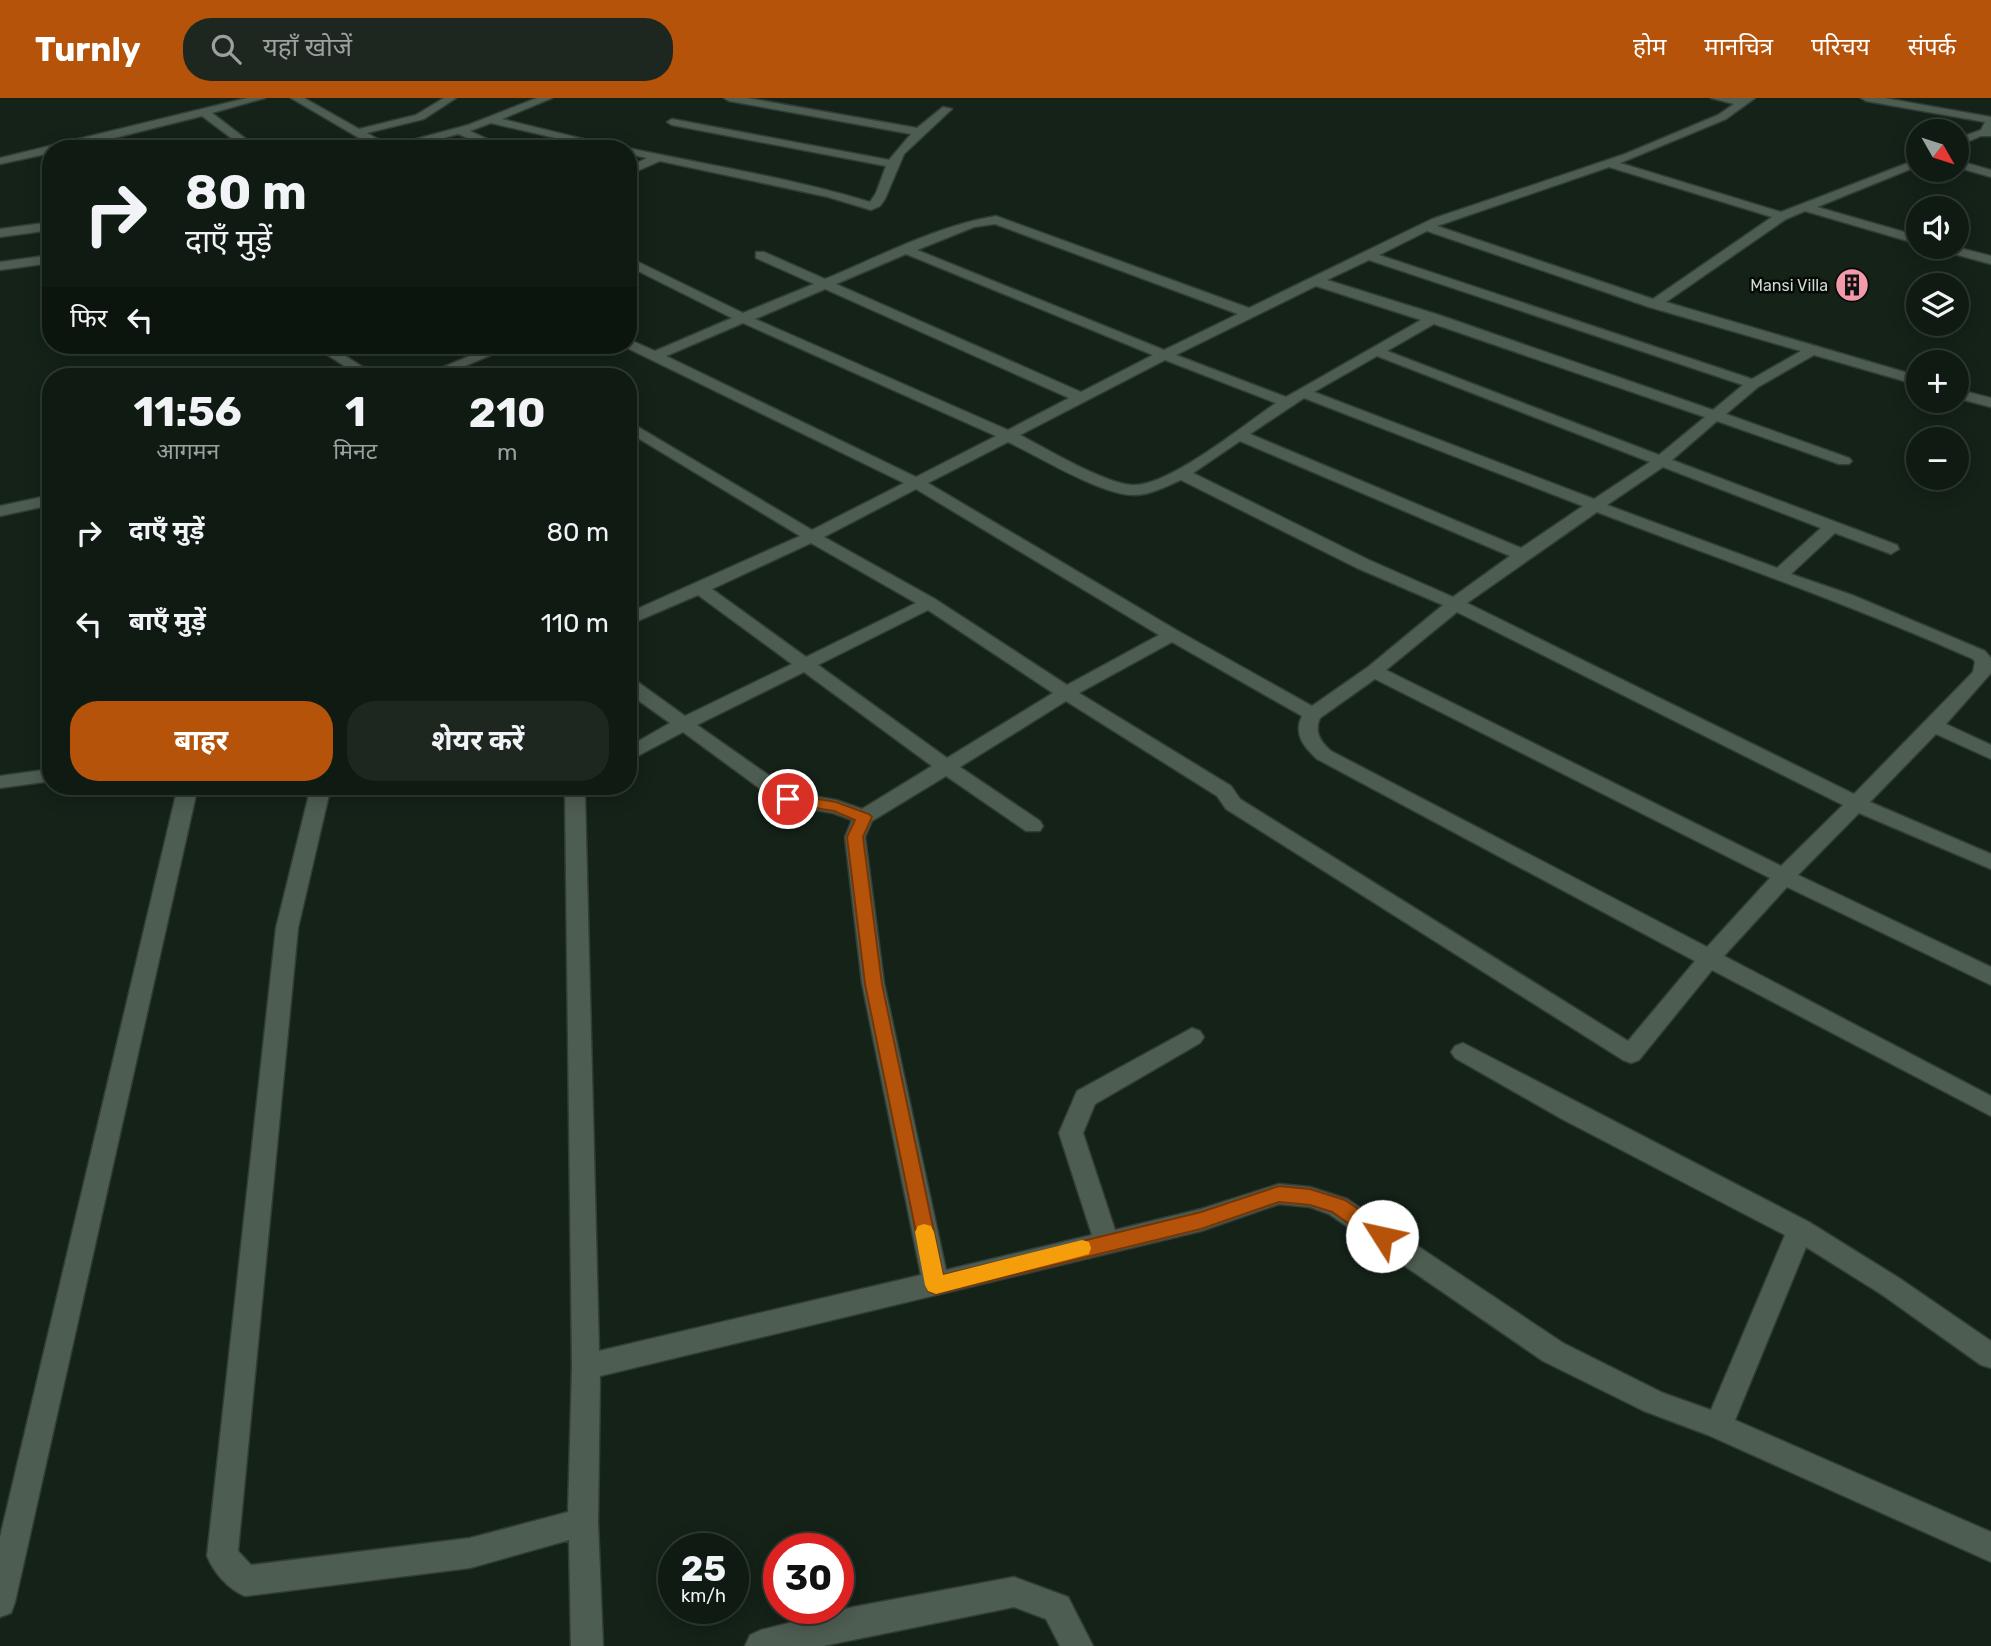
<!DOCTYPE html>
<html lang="hi">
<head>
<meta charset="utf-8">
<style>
  body { margin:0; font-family:Rubik,"Noto Sans Devanagari",sans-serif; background:#1d2720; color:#f1f3f6; height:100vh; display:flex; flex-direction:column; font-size:26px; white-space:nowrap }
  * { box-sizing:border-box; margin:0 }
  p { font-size:23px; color:#9ba19f }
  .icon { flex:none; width:38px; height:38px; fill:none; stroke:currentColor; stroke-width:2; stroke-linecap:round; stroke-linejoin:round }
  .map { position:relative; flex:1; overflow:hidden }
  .panel { position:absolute; left:42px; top:270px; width:595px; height:427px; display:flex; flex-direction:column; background:#0f1a12; border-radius:28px; box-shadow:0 4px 18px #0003,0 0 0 2px #2f3832 }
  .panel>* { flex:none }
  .guide { position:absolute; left:42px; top:42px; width:595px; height:214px; border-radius:28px; box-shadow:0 4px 18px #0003,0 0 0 2px #2f3832; background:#0f1a12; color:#f1f3f6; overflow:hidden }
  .needle { width:46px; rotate:129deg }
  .tools { position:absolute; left:1906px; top:21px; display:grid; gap:14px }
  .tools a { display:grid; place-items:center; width:63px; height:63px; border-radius:50%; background:#0f1a12; box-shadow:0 4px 18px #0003,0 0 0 2px #2f3832; font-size:35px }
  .speed { position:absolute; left:658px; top:1435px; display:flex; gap:14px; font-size:35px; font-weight:700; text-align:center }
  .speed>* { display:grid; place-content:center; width:91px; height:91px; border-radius:50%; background:#0f1a12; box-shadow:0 4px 18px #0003,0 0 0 2px #2f3832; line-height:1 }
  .speed small { font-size:18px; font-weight:400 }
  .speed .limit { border:10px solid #d22; background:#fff; color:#111 }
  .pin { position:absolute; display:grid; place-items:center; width:60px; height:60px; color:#fff; margin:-30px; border:4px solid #fff; border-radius:50%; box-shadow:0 2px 7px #0007 }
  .me { position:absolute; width:77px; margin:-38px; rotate:305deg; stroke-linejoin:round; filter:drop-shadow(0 0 5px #0008) }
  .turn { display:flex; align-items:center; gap:24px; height:147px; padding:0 28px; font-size:32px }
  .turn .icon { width:91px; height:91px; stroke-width:2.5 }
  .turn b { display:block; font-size:49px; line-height:60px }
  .then { display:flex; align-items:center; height:66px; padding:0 28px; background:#0003; gap:14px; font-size:26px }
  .eta { display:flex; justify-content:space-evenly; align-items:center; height:119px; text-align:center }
  .eta b { font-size:42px; font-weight:700; line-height:49px }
  .action { display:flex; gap:14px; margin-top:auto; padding:14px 28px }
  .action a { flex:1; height:80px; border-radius:28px; background:#b45309; color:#fff; font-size:28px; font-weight:700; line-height:80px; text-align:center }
  .action a+a { background:#1d2720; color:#f1f3f6 }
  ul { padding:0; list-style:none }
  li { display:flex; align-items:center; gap:21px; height:91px; padding:0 28px }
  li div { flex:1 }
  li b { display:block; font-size:26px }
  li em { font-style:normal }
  header { display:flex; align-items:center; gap:42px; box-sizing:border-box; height:98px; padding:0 35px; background:#b45309; color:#fff }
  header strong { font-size:33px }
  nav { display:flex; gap:38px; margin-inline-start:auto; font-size:24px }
  .search { width:490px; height:63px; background:#1d2720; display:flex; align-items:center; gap:18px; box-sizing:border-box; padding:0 24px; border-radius:28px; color:#9ba19f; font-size:26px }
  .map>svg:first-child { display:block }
</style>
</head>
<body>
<header>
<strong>Turnly</strong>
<div class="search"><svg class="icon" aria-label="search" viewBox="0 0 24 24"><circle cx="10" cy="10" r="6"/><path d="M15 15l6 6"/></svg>यहाँ खोजें</div>
<nav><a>होम</a><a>मानचित्र</a><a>परिचय</a><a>संपर्क</a></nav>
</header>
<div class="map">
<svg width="1991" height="1548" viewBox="0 0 1991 1548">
  <rect width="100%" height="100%" fill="#142218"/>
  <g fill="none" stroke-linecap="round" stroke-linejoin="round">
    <!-- street casing -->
    <g stroke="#333c35" stroke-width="3">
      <path id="street" d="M247,0H265L212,15L259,51H246L202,18L70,51H51V55L0,66V60Z
        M291,0H304L359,31L416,17L444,0H456L424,21L367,35L390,48L468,27L537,0H552L502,21L624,51L628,50C708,67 791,80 870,104L876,95L886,68L672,27L667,24L672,21L889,62L911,36L729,3L724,0H747L917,30L943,9L952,11L904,56L885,101L880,108L871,112L828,99L660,63L628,77V69L647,60L628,56V51H603L491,25L470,33L509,51H494L458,36L405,51H378Z
        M1711,0H1755L1726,21L1620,65L1781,114L1918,61V68L1817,109L1918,138V146L1805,113L1786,121L1666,204L1918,278V287L1814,257L1758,289L1726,316L1849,360L1852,363L1849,366H1839L1717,323L1672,362L1897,447L1899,451L1891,456L1835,435L1791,476L1852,497L1985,553L1991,560V575L1946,626L1991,647V661L1936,636L1870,704L1991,756V771L1859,715L1798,777L1991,869V887L1787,789L1724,858L1991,998V1018L1712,872L1639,962L1631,965L1623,962L1226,711L1217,698L1066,603L960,669L1040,723L1043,728L1040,733H1026L946,678L872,723L865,739L884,885L946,1172L1092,1137L1059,1035L1077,993L1192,930L1200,933L1204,939L1200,945L1095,1006L1083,1035L1115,1132L1201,1111L1279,1086L1310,1089L1347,1101L1563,1245L1663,1295L1711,1312L1785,1137L1562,1021L1455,960L1451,954L1455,948L1463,945L1809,1124L1899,1180L1991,1243V1270L1981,1267L1881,1196L1806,1149L1735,1322L1991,1434V1464L1708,1337L1644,1313L1543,1263L1329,1116L1310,1109L1279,1106L1201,1133L600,1278L598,1424L603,1548H571L569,1442L470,1470L245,1498C228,1491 214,1475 207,1458L276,830L311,688H331L298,830L238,1453L251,1467L470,1440L568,1414L572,1269L565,696L571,688H591L585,697L599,1253L921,1177L862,885L845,739L852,722L833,715L781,706L683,634L628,663V649L670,625L628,595V581L635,582L685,618L792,566L698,497L628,527V515L800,438L628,334V323L812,432L904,385L623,248L628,247V241L655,253L732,220L628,168V159L743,215L814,186L756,160V154H764L825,181C881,158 936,128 996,118L1249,210L1432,121L1625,56L1718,17L1734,6ZM1609,69L1772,119L1653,201L1437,128ZM995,126L1238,216L1164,252L917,152L974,129ZM1427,133L1649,209L1801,253L1752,281L1379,157ZM906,156L1153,257L1081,294L836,186ZM1369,162L1743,287L1713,312L1439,217L1327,182ZM1316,188L1421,222L1286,299L1176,257ZM825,191L1069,300L1008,332L755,221ZM743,225L996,338L916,379L666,258ZM1434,226L1705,319L1659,357L1387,253ZM1377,258L1650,364L1594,401L1314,294ZM1165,262L1276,305C1245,326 1168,389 1133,387C1105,386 1047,351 1020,337ZM1304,300L1583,408L1521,450L1250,336ZM1240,343L1510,458L1453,499L1369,462L1193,375ZM1008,344C1040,359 1101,397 1134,397C1151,397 1166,388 1181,382L1357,470L1443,507L1368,569L1312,608L1178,533L928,385ZM1663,369L1821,430L1777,470L1607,407ZM916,391L1159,537L1067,587L935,501L824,439ZM1597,414C1722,462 1850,506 1973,561L1975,564L1973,574L1854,696L1467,505ZM811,445L916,505L806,559L712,491ZM928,512L1053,595L947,660L818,567ZM1457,514L1843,707L1781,768L1386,572ZM1172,544L1302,618C1293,636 1304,649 1317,661L1695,863L1628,943L1240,701L1231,688L1079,595ZM804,574L932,668L862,711L836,702L794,695L697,627ZM1375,581L1770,780L1707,849L1331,653C1320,643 1314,634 1320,620Z
        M1861,0H1884L1991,19V38H1981L1956,49V41L1981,32L1985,24L1866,3Z
        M1956,62L1991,72V79L1956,69Z
        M51,124V132L0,139V131Z
        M1937,149H1956L1991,158V166L1939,152Z
        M51,157V165L0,172V164Z
        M312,247H328L377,278H360Z
        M496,247H515L441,278H422Z
        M1956,291L1991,300V309L1956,300Z
        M51,397V407L0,418V408Z
        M51,671V683L0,690V678Z
        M178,688H198L15,1504L11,1515L0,1519V1439Z
        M1014,1479L1068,1499L1093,1548H1060L1046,1521L1014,1509L823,1548H745L750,1537L761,1532L853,1509Z"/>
    </g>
    <!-- street -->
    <use href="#street" fill="#4e5d51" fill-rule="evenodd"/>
  </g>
  <!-- route -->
  <path fill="#b45309" stroke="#753606" stroke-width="2" d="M788,696L836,704L869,716L872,719L863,739L882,886L943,1177L1201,1114L1279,1088L1310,1091L1345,1102L1389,1132L1391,1138L1389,1144L1382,1146L1375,1144L1332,1114L1310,1107L1279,1104L1201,1131L936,1196L928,1193L865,886L847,739L855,722L834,713L783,705L780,701L783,698Z"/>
  <!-- slow -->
  <path fill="#f59e0b" d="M924,1126L931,1128L934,1134L943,1177L1082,1142L1089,1144L1091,1150L1089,1156L1082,1158L936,1196L928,1193L925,1187L915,1134L918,1128Z"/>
  <!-- icons -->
  <defs>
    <g id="building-disc" transform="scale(1.75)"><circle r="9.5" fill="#f39aaa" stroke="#050a06"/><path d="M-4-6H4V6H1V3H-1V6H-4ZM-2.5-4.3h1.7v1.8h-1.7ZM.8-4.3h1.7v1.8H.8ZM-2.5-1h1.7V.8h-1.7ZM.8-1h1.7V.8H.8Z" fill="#111"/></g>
  </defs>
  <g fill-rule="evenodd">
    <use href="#building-disc" x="1852" y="187"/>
  </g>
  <g text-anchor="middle" stroke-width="5" stroke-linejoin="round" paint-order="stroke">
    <!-- far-poi labels -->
    <g font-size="16" fill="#d0d9d2" stroke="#050a06" text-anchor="end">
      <text x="1828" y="193">Mansi Villa</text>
    </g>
  </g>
</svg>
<div class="tools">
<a><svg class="needle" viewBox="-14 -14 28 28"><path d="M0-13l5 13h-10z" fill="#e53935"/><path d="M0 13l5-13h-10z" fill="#9ba19f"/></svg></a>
<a><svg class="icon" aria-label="sound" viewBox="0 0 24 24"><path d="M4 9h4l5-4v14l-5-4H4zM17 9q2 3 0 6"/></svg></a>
<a><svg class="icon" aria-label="layers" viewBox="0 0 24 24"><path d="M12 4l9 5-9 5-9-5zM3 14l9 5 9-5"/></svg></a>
<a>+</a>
<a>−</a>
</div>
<div class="speed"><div>25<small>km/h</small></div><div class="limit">30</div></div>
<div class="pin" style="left:788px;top:701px;background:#d93025"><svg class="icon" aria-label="arrive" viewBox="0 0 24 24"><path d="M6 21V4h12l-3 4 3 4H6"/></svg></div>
<svg class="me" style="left:1382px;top:1138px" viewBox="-20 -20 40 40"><circle r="19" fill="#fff"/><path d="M0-13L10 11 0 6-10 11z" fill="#b45309"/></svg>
<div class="guide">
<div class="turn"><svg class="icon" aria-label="right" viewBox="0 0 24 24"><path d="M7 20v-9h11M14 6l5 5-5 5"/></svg><div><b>80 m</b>दाएँ मुड़ें</div></div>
<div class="then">फिर<svg class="icon" aria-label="left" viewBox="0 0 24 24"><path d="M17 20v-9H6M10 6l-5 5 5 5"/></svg></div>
</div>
<section class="panel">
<div class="eta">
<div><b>11:56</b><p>आगमन</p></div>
<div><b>1</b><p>मिनट</p></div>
<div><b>210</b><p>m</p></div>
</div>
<ul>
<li><svg class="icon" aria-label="right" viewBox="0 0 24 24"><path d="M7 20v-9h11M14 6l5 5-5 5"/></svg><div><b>दाएँ मुड़ें</b></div><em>80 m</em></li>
<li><svg class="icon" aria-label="left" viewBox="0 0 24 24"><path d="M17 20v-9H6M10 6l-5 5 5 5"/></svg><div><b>बाएँ मुड़ें</b></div><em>110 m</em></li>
</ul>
<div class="action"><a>बाहर</a><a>शेयर करें</a></div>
</section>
</div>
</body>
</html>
